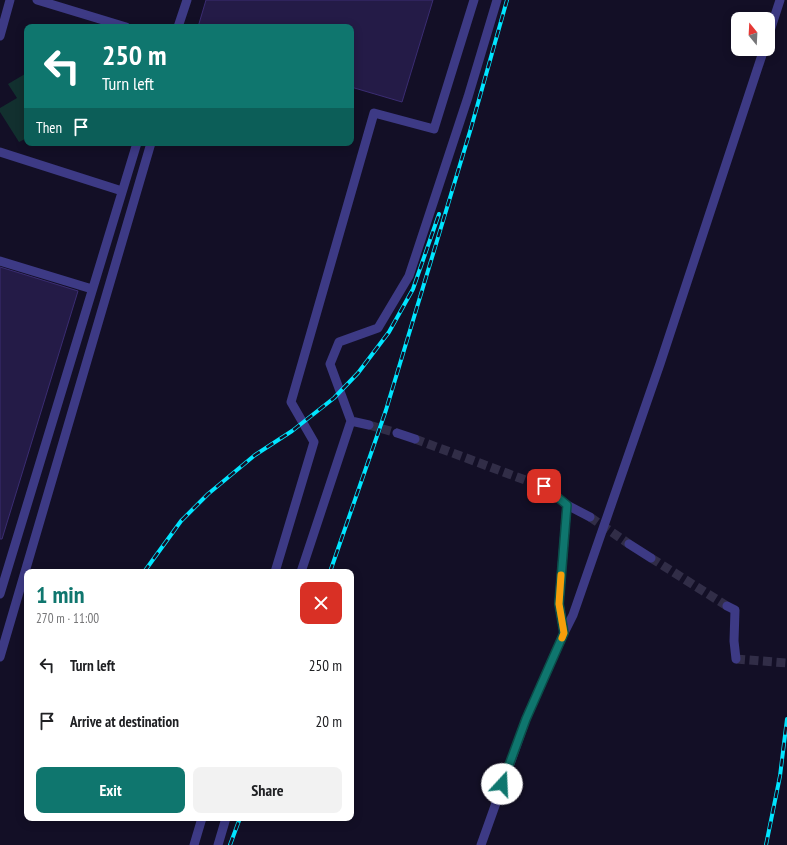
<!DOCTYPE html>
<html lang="en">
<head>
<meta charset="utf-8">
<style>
  body { margin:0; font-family:"PT Sans Narrow",sans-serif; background:#f2f2f2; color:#202124; height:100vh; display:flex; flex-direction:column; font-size:15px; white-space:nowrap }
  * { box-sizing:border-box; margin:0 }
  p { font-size:13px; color:#757577 }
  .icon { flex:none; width:22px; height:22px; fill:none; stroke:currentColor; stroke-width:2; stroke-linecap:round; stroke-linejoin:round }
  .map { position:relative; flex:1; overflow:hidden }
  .panel { position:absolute; left:24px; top:569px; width:330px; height:252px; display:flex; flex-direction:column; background:#fff; border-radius:8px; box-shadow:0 2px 10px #0003 }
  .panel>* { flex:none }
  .banner { position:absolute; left:24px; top:24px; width:330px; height:122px; border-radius:8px; box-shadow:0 2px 10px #0003; background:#0f766e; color:#fff; overflow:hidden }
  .needle { width:26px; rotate:342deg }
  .buttons { position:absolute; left:731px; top:12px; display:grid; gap:8px }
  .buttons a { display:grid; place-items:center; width:44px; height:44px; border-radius:8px; background:#fff; box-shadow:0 2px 10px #0003; font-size:20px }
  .pin { position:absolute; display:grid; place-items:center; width:34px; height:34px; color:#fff; margin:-17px; border-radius:8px; box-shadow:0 2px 6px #0006 }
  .me { position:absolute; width:44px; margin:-22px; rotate:20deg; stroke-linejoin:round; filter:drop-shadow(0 0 3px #0008) }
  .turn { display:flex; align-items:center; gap:14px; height:84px; padding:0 12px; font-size:18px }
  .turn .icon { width:52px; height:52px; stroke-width:2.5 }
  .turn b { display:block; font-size:28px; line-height:34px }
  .then { display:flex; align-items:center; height:38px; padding:0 12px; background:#0003; gap:8px; font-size:15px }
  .round { display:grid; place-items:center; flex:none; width:42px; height:42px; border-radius:8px; background:#f2f2f2 }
  .summary { display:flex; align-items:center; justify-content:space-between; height:68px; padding:0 12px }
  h1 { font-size:24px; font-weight:700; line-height:30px; color:#0f766e }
  .primary-button { display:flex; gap:8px; margin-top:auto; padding:8px 12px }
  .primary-button a { flex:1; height:46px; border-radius:8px; background:#0f766e; color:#fff; font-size:16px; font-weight:700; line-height:46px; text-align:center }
  .primary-button a+a { background:#f2f2f2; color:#202124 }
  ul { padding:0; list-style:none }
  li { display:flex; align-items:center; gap:12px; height:56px; padding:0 12px }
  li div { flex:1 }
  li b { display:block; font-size:15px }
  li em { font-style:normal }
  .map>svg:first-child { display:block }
</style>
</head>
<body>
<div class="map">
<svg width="787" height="845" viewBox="0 0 787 845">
  <rect width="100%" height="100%" fill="#130f26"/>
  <!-- green -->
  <path fill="#12302f" d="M25,74L27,76V138L19,142L0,112V108L17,98L8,84Z"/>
  <!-- building -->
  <path fill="#241b47" stroke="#3b2d73" d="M206,0H433L402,102L351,87V27H198Z
    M0,267L78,291L2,539H0Z"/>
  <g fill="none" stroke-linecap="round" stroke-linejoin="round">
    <!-- minor-tunnel -->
    <path stroke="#312d47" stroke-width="9" stroke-dasharray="9 4.5" stroke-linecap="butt" d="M369,425L397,433
      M415,439L544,487
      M590,517L629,544
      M651,558L727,606
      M736,659L787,663"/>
    <!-- minor -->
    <path stroke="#3d3a85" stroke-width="9" d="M37,0L126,27
      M178,27L187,0
      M0,36L10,0
      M768,37L780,0
      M0,152L122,191
      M0,261L92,289
      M351,421L369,425
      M397,433L415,439
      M544,487L567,505L590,517
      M629,544L651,558
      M275,572L314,442L291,402L374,113L434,129L474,0
      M301,572L351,421L330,364L339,342L378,328L409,276L468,97L497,0
      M0,594L137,143
      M727,606L735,610L734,641L736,659
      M564,633L573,615L660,364L764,49
      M0,657L151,143
      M194,845L202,818
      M218,845L226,818
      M481,845L526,719L564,633L559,603L567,505"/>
    <!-- rail casing -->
    <g stroke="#00e5ff" stroke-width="4">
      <path id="rail" d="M144,572L181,521L208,494L255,455L292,431L334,398L358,373L389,332L413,289L439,214
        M330,572L386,410L471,128L507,0
        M230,845L240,818
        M766,845L780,776L787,719"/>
    </g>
    <!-- rail -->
    <use href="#rail" stroke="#130f26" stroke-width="2.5" stroke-dasharray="8" stroke-linecap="butt"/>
  </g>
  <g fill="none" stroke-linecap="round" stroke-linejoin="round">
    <!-- route casing -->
    <g stroke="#0a4d48" stroke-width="10">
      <path id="route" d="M502,784L526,719L564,633L559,604L567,505L544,486"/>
    </g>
    <!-- route -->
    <use href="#route" stroke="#0f766e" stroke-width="7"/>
    <!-- slow -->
    <path stroke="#f59e0b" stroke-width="7" d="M561,575L559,604L564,633L562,638"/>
  </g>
</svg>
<div class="buttons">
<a><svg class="needle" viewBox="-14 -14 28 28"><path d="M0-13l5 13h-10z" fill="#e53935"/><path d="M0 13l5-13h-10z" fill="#757577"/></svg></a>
</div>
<div class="pin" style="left:544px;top:486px;background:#d93025"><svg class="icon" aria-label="arrive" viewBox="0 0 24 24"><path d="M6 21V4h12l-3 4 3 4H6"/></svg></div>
<svg class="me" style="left:502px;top:784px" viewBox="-20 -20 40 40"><circle r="19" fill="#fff"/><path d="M0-13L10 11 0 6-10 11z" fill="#0f766e"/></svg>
<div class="banner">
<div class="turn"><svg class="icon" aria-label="left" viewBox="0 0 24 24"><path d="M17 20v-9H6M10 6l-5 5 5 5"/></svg><div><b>250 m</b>Turn left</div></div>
<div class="then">Then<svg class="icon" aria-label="arrive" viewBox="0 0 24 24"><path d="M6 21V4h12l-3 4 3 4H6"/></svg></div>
</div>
<section class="panel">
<div class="summary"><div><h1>1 min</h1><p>270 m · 11:00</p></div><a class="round" style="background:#d93025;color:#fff"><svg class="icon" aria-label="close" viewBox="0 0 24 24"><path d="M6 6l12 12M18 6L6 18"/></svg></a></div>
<ul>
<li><svg class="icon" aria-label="left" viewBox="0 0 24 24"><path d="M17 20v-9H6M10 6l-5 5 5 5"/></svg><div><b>Turn left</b></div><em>250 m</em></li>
<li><svg class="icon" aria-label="arrive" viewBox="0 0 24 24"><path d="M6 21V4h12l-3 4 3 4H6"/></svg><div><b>Arrive at destination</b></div><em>20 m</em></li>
</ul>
<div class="primary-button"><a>Exit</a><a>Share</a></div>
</section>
</div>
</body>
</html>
